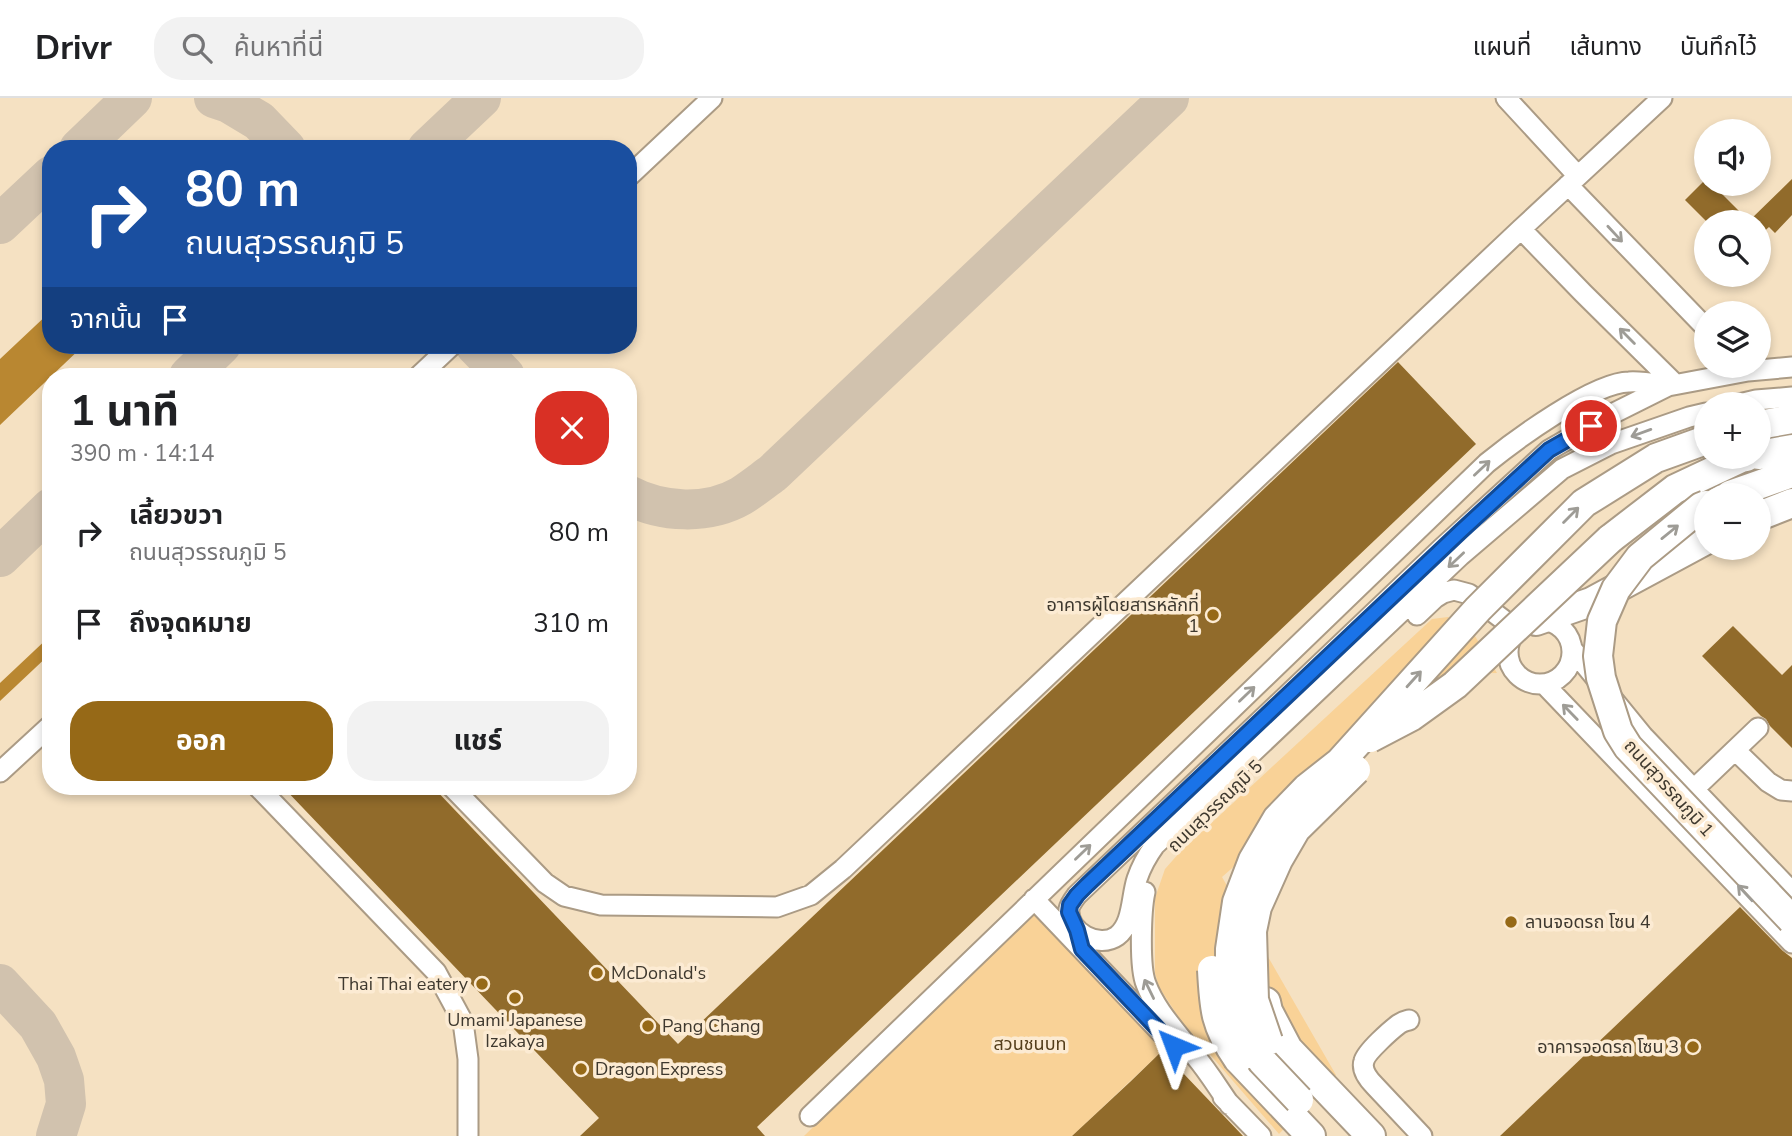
<!DOCTYPE html>
<html lang="th">
<head>
<meta charset="utf-8">
<style>
  body { margin:0; font-family:"Nunito Sans","Noto Sans Thai",sans-serif; background:#f2f2f2; color:#202124; height:100vh; display:flex; flex-direction:column; font-size:26px; white-space:nowrap }
  * { box-sizing:border-box; margin:0 }
  p { font-size:23px; color:#757577 }
  .icon { flex:none; width:38px; height:38px; fill:none; stroke:currentColor; stroke-width:2; stroke-linecap:round; stroke-linejoin:round }
  .map { position:relative; flex:1; overflow:hidden }
  .sheet { position:absolute; left:42px; top:270px; width:595px; height:427px; display:flex; flex-direction:column; background:#fff; border-radius:28px; box-shadow:0 4px 10px #0003 }
  .sheet>* { flex:none }
  .guide { position:absolute; left:42px; top:42px; width:595px; height:214px; border-radius:28px; box-shadow:0 4px 10px #0003; background:#1a4fa0; color:#fff; overflow:hidden }
  .controls { position:absolute; left:1694px; top:21px; display:grid; gap:14px }
  .controls a { display:grid; place-items:center; width:77px; height:77px; border-radius:50%; background:#fff; box-shadow:0 4px 10px #0003; font-size:35px }
  .pin { position:absolute; display:grid; place-items:center; width:60px; height:60px; color:#fff; margin:-30px; border:4px solid #fff; border-radius:50%; box-shadow:0 2px 7px #0007 }
  .me { position:absolute; width:77px; margin:-38px; rotate:316deg; stroke-linejoin:round; filter:drop-shadow(0 0 5px #0008) }
  .turn { display:flex; align-items:center; gap:24px; height:147px; padding:0 28px; font-size:32px }
  .turn .icon { width:91px; height:91px; stroke-width:2.5 }
  .turn b { display:block; font-size:49px; line-height:60px }
  .then { display:flex; align-items:center; height:66px; padding:0 28px; background:#0003; gap:14px; font-size:26px }
  .round { display:grid; place-items:center; flex:none; width:74px; height:74px; border-radius:28px; background:#f2f2f2 }
  .overview { display:flex; align-items:center; justify-content:space-between; height:119px; padding:0 28px }
  h1 { font-size:42px; font-weight:700; line-height:52px }
  .cta { display:flex; gap:14px; margin-top:auto; padding:14px 28px }
  .cta a { flex:1; height:80px; border-radius:28px; background:#966917; color:#fff; font-size:28px; font-weight:700; line-height:80px; text-align:center }
  .cta a+a { background:#f2f2f2; color:#202124 }
  ul { padding:0; list-style:none }
  li { display:flex; align-items:center; gap:21px; height:91px; padding:0 28px }
  li div { flex:1 }
  li b { display:block; font-size:26px }
  li em { font-style:normal }
  header { display:flex; align-items:center; gap:42px; box-sizing:border-box; height:98px; padding:0 35px; background:#fff; border-bottom:2px solid #e0e0e0 }
  header strong { font-size:33px }
  nav { display:flex; gap:38px; margin-inline-start:auto; font-size:24px }
  .search { width:490px; height:63px; background:#f2f2f2; display:flex; align-items:center; gap:18px; box-sizing:border-box; padding:0 24px; border-radius:28px; color:#757577; font-size:26px }
  .map>svg:first-child { display:block }
</style>
</head>
<body>
<header>
<strong>Drivr</strong>
<div class="search"><svg class="icon" aria-label="search" viewBox="0 0 24 24"><circle cx="10" cy="10" r="6"/><path d="M15 15l6 6"/></svg>ค้นหาที่นี่</div>
<nav><a>แผนที่</a><a>เส้นทาง</a><a>บันทึกไว้</a></nav>
</header>
<div class="map">
<svg width="1792" height="1038" viewBox="0 0 1792 1038">
  <rect width="100%" height="100%" fill="#fcebd3"/>
  <!-- built -->
  <path fill="#f5e1c2" fill-rule="evenodd" d="M0,0H1792V1038H0ZM1706,33H1759V86H1706ZM51,51H628V247H51ZM1706,124H1759V177H1706ZM1706,215H1759V268H1706ZM51,278H628V688H51ZM1706,306H1759V359H1706ZM1706,397H1759V450H1706Z"/>
  <!-- green -->
  <path fill="#f9d297" d="M1448,519L1475,538L1497,575L1453,576L1222,779L1336,977L1279,1036L1181,923L1159,889L1155,875V800L1165,771L1180,754L1432,521Z
    M1033,814L1152,937L1162,953L1072,1038H804Z"/>
  <!-- water -->
  <path fill="#b98731" d="M51,213V247H84L0,327V261Z
    M51,537V555L0,603V585Z"/>
  <g fill="none" stroke-linecap="round" stroke-linejoin="round">
    <!-- taxiway -->
    <path stroke="#d1c2ae" stroke-width="40" d="M214,0L229,5L259,23L286,51
      M79,51L132,0
      M427,51L481,0
      M0,126L51,78
      M475,247L505,278
      M189,278L221,247
      M628,397C662,415 708,417 741,398C752,391 762,383 773,375L1169,0
      M0,459L51,410
      M0,886L38,927L56,959L64,982L66,1006L56,1038"/>
  </g>
  <!-- building -->
  <path fill="#916b2b" d="M1706,81V86H1712L1749,123L1792,81V117L1775,135L1769,129L1759,138V124H1707L1685,102Z
    M1398,264L1476,346L757,1029L765,1038H580L599,1020L282,688H432L678,946Z
    M1733,528L1782,577L1792,567V650L1770,628L1766,621L1761,618L1702,558Z
    M1740,809L1783,853L1792,860V1038H1500Z
    M1162,953L1243,1038H1072L1130,984Z"/>
  <g fill="none" stroke-linecap="round" stroke-linejoin="round">
    <!-- minor casing -->
    <g stroke="#ab9b85" stroke-width="23">
      <path id="minor" d="M1506,0L1578,78
        M628,79L712,0
        M1568,87L1706,230
        M1521,131L1583,195L1675,286
        M419,278L452,247
        M1739,306L1756,302L1792,299
        M1706,315L1689,319L1611,346L1562,371L1460,458L1155,747C1147,758 1141,769 1137,781C1131,799 1133,826 1117,838C1099,851 1067,834 1069,811C1070,806 1074,801 1077,797L1442,450L1549,352L1610,317L1668,288L1748,273L1792,269
        M1417,517L1435,500L1443,495L1454,492L1469,496L1517,532
        M1508 554a32 32 0 1 1 64 0a32 32 0 1 1-64 0Z
        M1572,551L1643,638L1792,794
        M1544,586L1792,845
        M1735,652L1768,684L1781,692L1792,693
        M0,674L51,627
        M257,688L436,874L463,924L468,961V1038
        M451,688L545,785L564,798L601,807L777,809L811,797L843,771L1521,131L1662,0
        M1694,691L1758,630
        M1145,794C1141,812 1139,869 1146,886C1156,913 1178,935 1195,958C1208,973 1218,990 1230,1007
        M1034,801L1171,945
        M1409,922C1405,923 1403,923 1399,926C1391,932 1366,954 1364,963C1361,972 1369,982 1375,988L1422,1038
        M1223,999L1261,1038
        M810,1018L1487,365C1514,343 1594,284 1629,284C1641,283 1655,286 1667,288"/>
    </g>
    <!-- highway casing -->
    <g stroke="#ab9b85" stroke-width="32">
      <path id="highway" d="M1759,327L1792,321
        M1759,357L1792,351
        M1730,397L1792,375
        M1759,418L1792,405
        M1610,441L1675,391L1741,360L1746,359
        M1536,523L1591,504L1706,442
        M1266,904L1268,913L1288,951L1371,1038
        M1238,961L1311,1038"/>
    </g>
    <!-- minor -->
    <use href="#minor" stroke="#fff" stroke-width="19"/>
    <!-- highway -->
    <use href="#highway" stroke="#fff" stroke-width="28"/>
    <!-- highway-bridge casing -->
    <g stroke="#ab9b85" stroke-width="32" stroke-linecap="butt">
      <path id="highway-bridge" d="M1706,407L1701,409L1640,459L1616,491L1602,523L1598,558L1601,580L1618,633L1628,649L1792,822
        M1370,640L1412,618L1455,587L1610,441
        M1212,872C1214,911 1215,928 1238,961
        M1268,943L1254,902L1252,833L1257,809L1278,762L1296,731L1356,672
        M1299,1002L1262,963L1244,935L1230,893V851L1237,804L1253,762L1277,721L1307,690L1340,664L1478,511L1584,405L1656,360L1706,342"/>
    </g>
    <!-- highway-bridge -->
    <use href="#highway-bridge" stroke="#fff" stroke-width="28"/>
  </g>
  <!-- one-way arrows -->
  <defs><path id="oneway-shaft" d="M-6 0H5M1.5-3L5.5 0L1.5 3" fill="none" stroke-width="1.6" stroke-linecap="round" stroke-linejoin="round" transform="scale(1.75)"/></defs>
  <g stroke="#9e9c96">
    <use href="#oneway-shaft" transform="translate(1615 136) rotate(47)"/>
    <use href="#oneway-shaft" transform="translate(1627 238) rotate(-135)"/>
    <use href="#oneway-shaft" transform="translate(1641 335) rotate(160)"/>
    <use href="#oneway-shaft" transform="translate(1482 370) rotate(-43)"/>
    <use href="#oneway-shaft" transform="translate(1571 417) rotate(-45)"/>
    <use href="#oneway-shaft" transform="translate(1670 434) rotate(-39)"/>
    <use href="#oneway-shaft" transform="translate(1456 462) rotate(137)"/>
    <use href="#oneway-shaft" transform="translate(1414 581) rotate(-48)"/>
    <use href="#oneway-shaft" transform="translate(1247 596) rotate(-44)"/>
    <use href="#oneway-shaft" transform="translate(1570 614) rotate(-134)"/>
    <use href="#oneway-shaft" transform="translate(1083 754) rotate(-44)"/>
    <use href="#oneway-shaft" transform="translate(1745 795) rotate(-133)"/>
    <use href="#oneway-shaft" transform="translate(1149 891) rotate(-116)"/>
  </g>
  <g fill="none" stroke-linecap="round" stroke-linejoin="round">
    <!-- route casing -->
    <g stroke="#114b97" stroke-width="18">
      <path id="route" d="M1174,948L1082,851L1077,832L1069,814L1070,807L1077,797L1087,787L1460,434L1549,352L1591,328"/>
    </g>
    <!-- route -->
    <use href="#route" stroke="#1a73e8" stroke-width="12"/>
  </g>
  <!-- markers -->
  <g fill="#966917" stroke="#fcebd3" stroke-width="2.5">
    <circle cx="1213" cy="517" r="7"/>
    <circle cx="1511" cy="824" r="7"/>
    <circle cx="597" cy="875" r="7"/>
    <circle cx="482" cy="886" r="7"/>
    <circle cx="515" cy="900" r="7"/>
    <circle cx="648" cy="928" r="7"/>
    <circle cx="1693" cy="949" r="7"/>
    <circle cx="581" cy="971" r="7"/>
  </g>
  <g text-anchor="middle" stroke-width="7" stroke-linejoin="round" paint-order="stroke">
    <!-- poi labels -->
    <g font-size="18" fill="#3e382e" stroke="#fcebd3" text-anchor="start">
      <text x="1199" y="513" text-anchor="end">อาคารผู้โดยสารหลักที่<tspan x="1199" dy="21">1</tspan></text>
      <text x="1525" y="830">ลานจอดรถ โซน 4</text>
      <text x="611" y="881">McDonald's</text>
      <text x="468" y="892" text-anchor="end">Thai Thai eatery</text>
      <text x="515" y="928" text-anchor="middle">Umami Japanese<tspan x="515" dy="21">Izakaya</tspan></text>
      <text x="662" y="934">Pang Chang</text>
      <text x="1679" y="955" text-anchor="end">อาคารจอดรถ โซน 3</text>
      <text x="595" y="977">Dragon Express</text>
    </g>
    <!-- street labels -->
    <g font-size="18" fill="#3e382e" stroke="#fcebd3">
      <text transform="translate(1669 690) rotate(48)" y="6">ถนนสุวรรณภูมิ 1</text>
      <text transform="translate(1215 708) rotate(-44)" y="6">ถนนสุวรรณภูมิ 5</text>
    </g>
    <!-- park labels -->
    <g font-size="18" fill="#543e1b" stroke="#fcebd3">
      <text x="1030" y="952">สวนชนบท</text>
    </g>
  </g>
</svg>
<div class="controls">
<a><svg class="icon" aria-label="sound" viewBox="0 0 24 24"><path d="M4 9h4l5-4v14l-5-4H4zM17 9q2 3 0 6"/></svg></a>
<a><svg class="icon" aria-label="search" viewBox="0 0 24 24"><circle cx="10" cy="10" r="6"/><path d="M15 15l6 6"/></svg></a>
<a><svg class="icon" aria-label="layers" viewBox="0 0 24 24"><path d="M12 4l9 5-9 5-9-5zM3 14l9 5 9-5"/></svg></a>
<a>+</a>
<a>−</a>
</div>
<div class="pin" style="left:1591px;top:328px;background:#d93025"><svg class="icon" aria-label="arrive" viewBox="0 0 24 24"><path d="M6 21V4h12l-3 4 3 4H6"/></svg></div>
<svg class="me" style="left:1174px;top:948px" viewBox="-20 -20 40 40"><path d="M0-17L14 15 0 8-14 15z" fill="#1a73e8" stroke="#fff" stroke-width="4"/></svg>
<div class="guide">
<div class="turn"><svg class="icon" aria-label="right" viewBox="0 0 24 24"><path d="M7 20v-9h11M14 6l5 5-5 5"/></svg><div><b>80 m</b>ถนนสุวรรณภูมิ 5</div></div>
<div class="then">จากนั้น<svg class="icon" aria-label="arrive" viewBox="0 0 24 24"><path d="M6 21V4h12l-3 4 3 4H6"/></svg></div>
</div>
<section class="sheet">
<div class="overview"><div><h1>1 นาที</h1><p>390 m · 14:14</p></div><a class="round" style="background:#d93025;color:#fff"><svg class="icon" aria-label="close" viewBox="0 0 24 24"><path d="M6 6l12 12M18 6L6 18"/></svg></a></div>
<ul>
<li><svg class="icon" aria-label="right" viewBox="0 0 24 24"><path d="M7 20v-9h11M14 6l5 5-5 5"/></svg><div><b>เลี้ยวขวา</b><p>ถนนสุวรรณภูมิ 5</p></div><em>80 m</em></li>
<li><svg class="icon" aria-label="arrive" viewBox="0 0 24 24"><path d="M6 21V4h12l-3 4 3 4H6"/></svg><div><b>ถึงจุดหมาย</b></div><em>310 m</em></li>
</ul>
<div class="cta"><a>ออก</a><a>แชร์</a></div>
</section>
</div>
</body>
</html>
